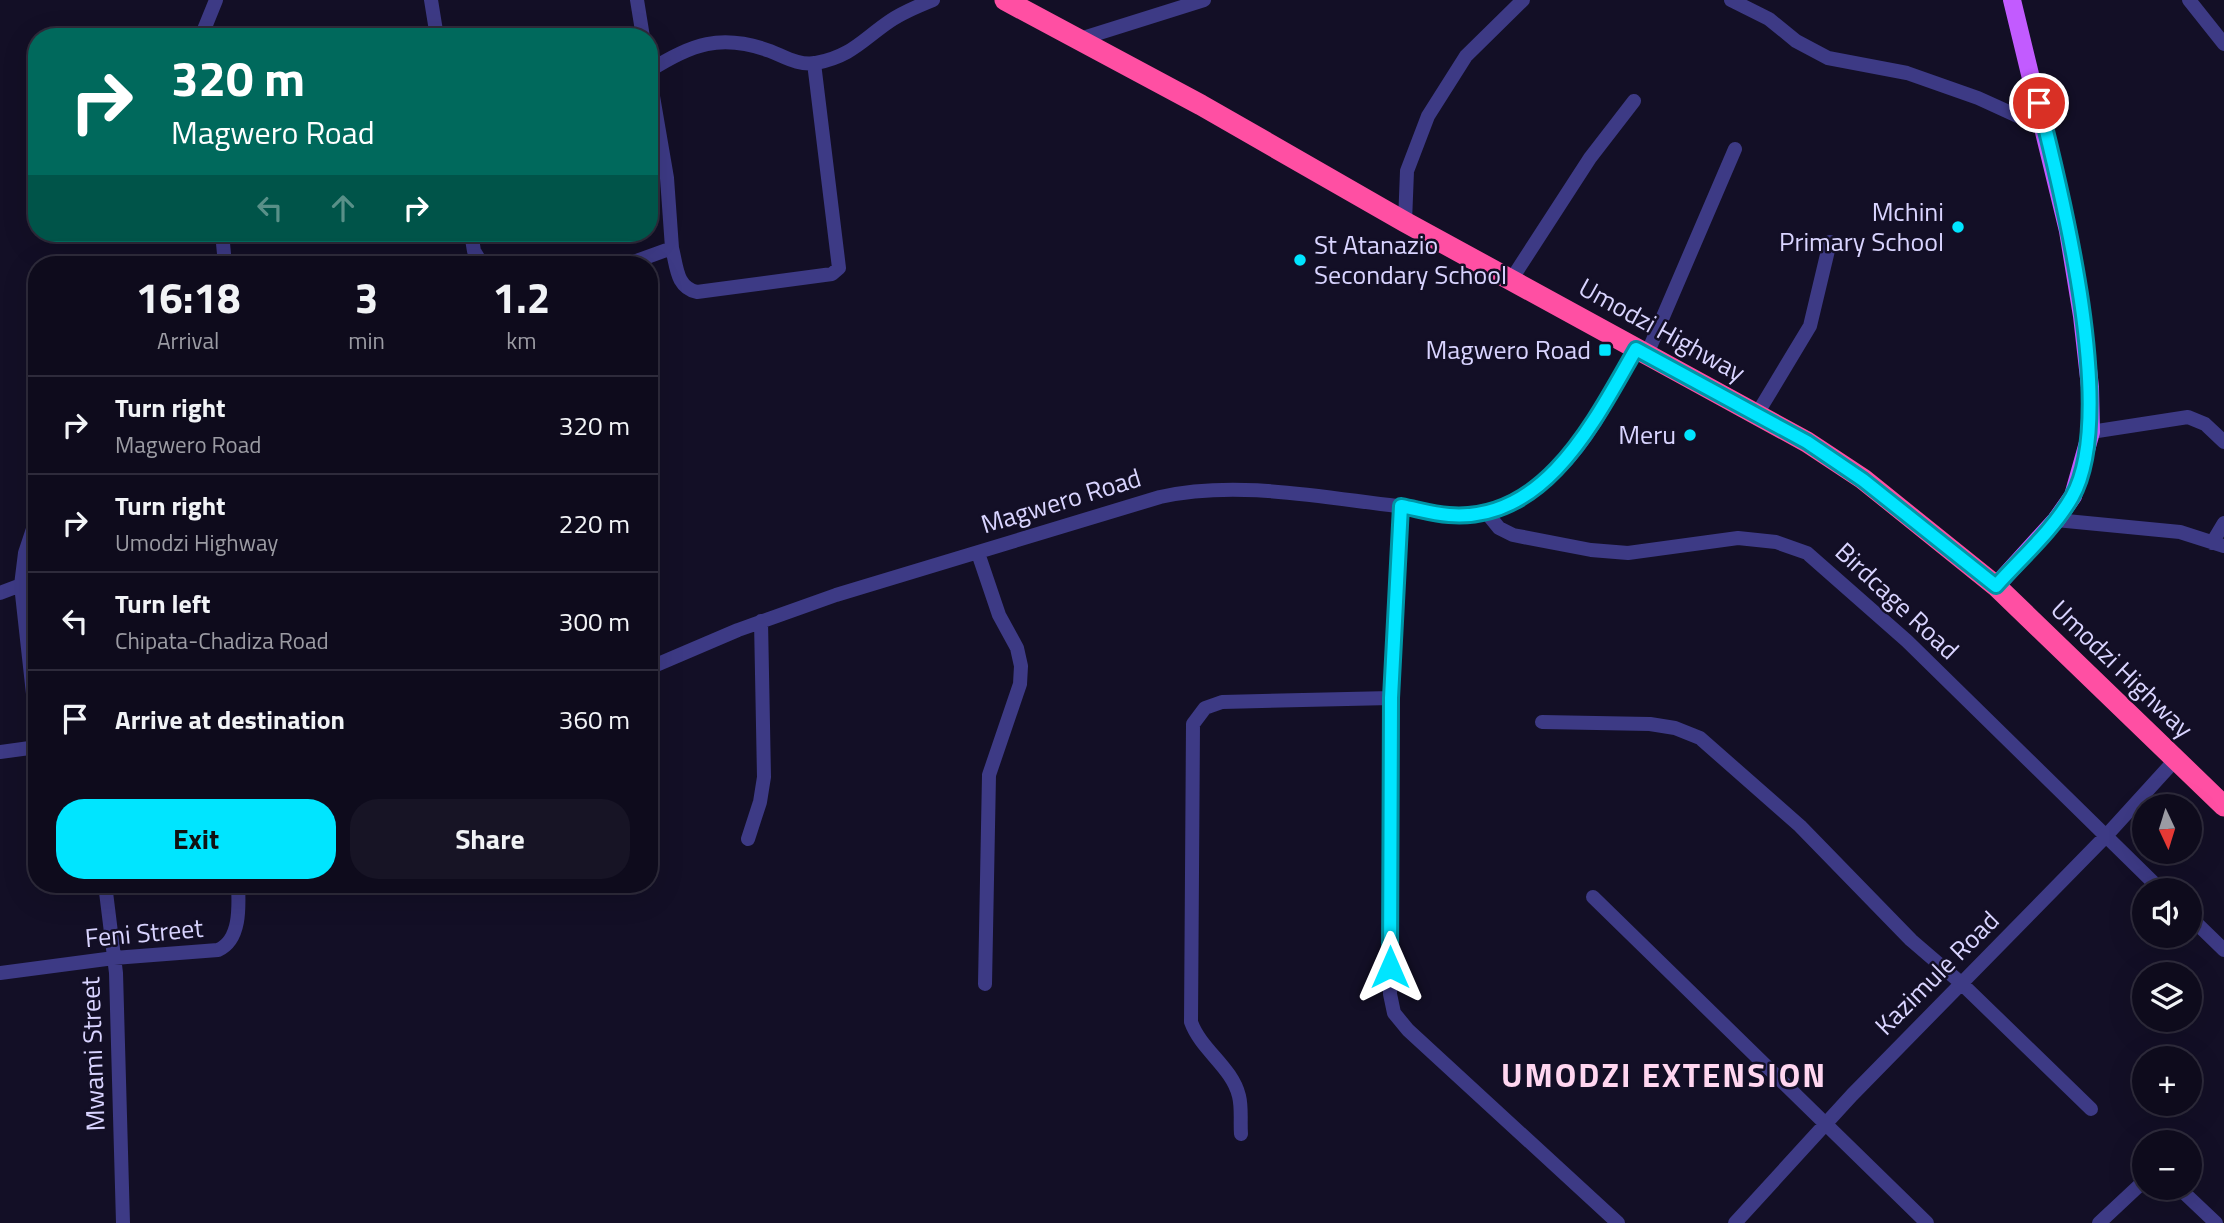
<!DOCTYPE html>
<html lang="en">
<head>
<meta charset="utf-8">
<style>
  body { margin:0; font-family:"Titillium Web",sans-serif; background:#171425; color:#f1f3f6; height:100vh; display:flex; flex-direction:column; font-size:26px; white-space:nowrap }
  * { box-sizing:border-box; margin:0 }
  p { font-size:23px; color:#9b9ba3 }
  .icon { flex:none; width:38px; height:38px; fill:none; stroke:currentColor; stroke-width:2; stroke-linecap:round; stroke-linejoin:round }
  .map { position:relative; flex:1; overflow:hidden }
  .sheet { position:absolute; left:28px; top:256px; width:630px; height:637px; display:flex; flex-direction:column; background:#0e0b1c; border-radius:28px; box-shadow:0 7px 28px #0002,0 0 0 2px #2e2b3b }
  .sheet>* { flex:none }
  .hud { position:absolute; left:28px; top:28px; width:630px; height:214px; border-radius:28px; box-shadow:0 7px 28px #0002,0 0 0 2px #2e2b3b; background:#00695c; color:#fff; overflow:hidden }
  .needle { width:46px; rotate:176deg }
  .fabs { position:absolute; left:2132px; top:794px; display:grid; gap:14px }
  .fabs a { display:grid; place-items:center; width:70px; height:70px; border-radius:50%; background:#0e0b1c; box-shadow:0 7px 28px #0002,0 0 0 2px #2e2b3b; font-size:35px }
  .pin { position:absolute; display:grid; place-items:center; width:60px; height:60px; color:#fff; margin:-30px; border:4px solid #fff; border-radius:50%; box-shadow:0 2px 7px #0007 }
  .me { position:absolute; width:77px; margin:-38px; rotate:0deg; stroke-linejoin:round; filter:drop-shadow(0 0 5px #0008) }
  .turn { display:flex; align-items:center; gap:24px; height:147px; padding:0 28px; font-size:32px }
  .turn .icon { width:91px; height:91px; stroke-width:2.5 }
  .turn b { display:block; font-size:49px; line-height:60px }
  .lanes { display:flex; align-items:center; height:66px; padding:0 28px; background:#0003; justify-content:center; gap:35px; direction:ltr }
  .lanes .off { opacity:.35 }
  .eta { display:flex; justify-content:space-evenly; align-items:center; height:119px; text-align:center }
  .eta b { font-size:42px; font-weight:700; line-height:49px }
  .button { display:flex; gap:14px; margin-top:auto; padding:14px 28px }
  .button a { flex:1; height:80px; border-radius:28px; background:#00e5ff; color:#111; font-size:28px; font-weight:700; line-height:80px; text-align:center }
  .button a+a { background:#171425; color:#f1f3f6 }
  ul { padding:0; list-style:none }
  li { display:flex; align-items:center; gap:21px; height:98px; padding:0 28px; border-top:2px solid #2e2b3b }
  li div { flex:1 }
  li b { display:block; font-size:26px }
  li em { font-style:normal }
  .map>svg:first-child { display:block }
</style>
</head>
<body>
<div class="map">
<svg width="2224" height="1223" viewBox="0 0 2224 1223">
  <rect width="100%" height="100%" fill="#130f26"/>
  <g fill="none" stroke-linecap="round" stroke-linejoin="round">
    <!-- minor -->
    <path stroke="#3d3a85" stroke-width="14" d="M431,0L437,37
      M637,0L643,37
      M1731,0L1769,19L1796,41L1828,58L1907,73L1978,98L2046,129
      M2189,0L2224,44
      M201,37L216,0
      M1080,39L1204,0
      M649,71C691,44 721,33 770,51C785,57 799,66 816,63C852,56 862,40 890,21C903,12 918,6 933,0
      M1405,222L1407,171L1428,116L1466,56L1523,0
      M222,233L225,264
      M471,233L474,251L482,264
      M115,235L116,233
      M672,248C677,267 676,287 697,292L832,274L839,268L814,63
      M628,264L672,248L667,178L649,73
      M1511,280L1590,158L1634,101
      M1647,354L1735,149
      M1757,414L1810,326L1830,242
      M2091,432L2188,417L2205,424L2224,442
      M1401,506L1391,698L1390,994L1394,1013L1408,1030L1618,1223
      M1486,512L1499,528L1513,535L1591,550L1628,553L1738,538L1776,542L1807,553L1907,641L2162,891
      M37,517L25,553L21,585L37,730
      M2056,520L2180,532L2224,546
      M2212,543L2224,523
      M978,553L999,615L1017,648L1021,666L1020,684L989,775L985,984
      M0,593L21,585
      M649,668L738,630L836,595L1160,497C1236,480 1320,497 1397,506C1427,509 1456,520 1486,512C1516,504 1541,486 1562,465C1594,433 1614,387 1636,349
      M1542,722L1650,724L1675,728L1700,738L1800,826L1911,940L1961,983L2091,1109
      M0,752L37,747
      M748,839L760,802L764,777L761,621
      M105,884L116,973L123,1223
      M1593,897L1927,1223
      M2189,916L2224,950
      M0,973L114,958L218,950C241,940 239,906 238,884
      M1241,1134C1240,1122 1242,1108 1239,1096C1232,1067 1201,1050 1191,1022L1193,724L1205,708L1222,702L1391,698
      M2179,1188L2216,1223
      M1735,1223L1852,1095L2105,837L2176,759
      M2099,1223L2144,1181"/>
    <!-- major -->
    <path stroke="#c25bff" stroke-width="18" d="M1996,586L2056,520L2073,496L2091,432L2090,387L2082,316L2068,231L2012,0"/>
    <!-- highway -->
    <path stroke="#ff4fa3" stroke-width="21" d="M1005,0L1201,105L1405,222L1807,442L1863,479L1996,586L2224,806"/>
  </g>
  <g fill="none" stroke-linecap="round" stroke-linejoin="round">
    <!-- route casing -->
    <g stroke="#0095a6" stroke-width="18">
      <path id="route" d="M1390,967L1391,698L1401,506C1417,509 1433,514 1449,515C1546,523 1596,418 1636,349L1807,442L1863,480L1996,586C2021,558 2053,530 2072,497C2118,416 2062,193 2039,103"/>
    </g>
    <!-- route -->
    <use href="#route" stroke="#00e5ff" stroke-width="12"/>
  </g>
  <!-- markers -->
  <g fill="#00e5ff" stroke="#130f26" stroke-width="2.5">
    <circle cx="1958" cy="227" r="7"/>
    <circle cx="1300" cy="260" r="7"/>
    <rect x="1598" y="343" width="14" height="14" rx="3.5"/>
    <circle cx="1690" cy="435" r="7"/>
  </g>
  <g text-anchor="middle" stroke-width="5" stroke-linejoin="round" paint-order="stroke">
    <!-- poi labels -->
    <g font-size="26" fill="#d9d4ff" stroke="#130f26" text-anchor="end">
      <text x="1944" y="221">Mchini<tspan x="1944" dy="30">Primary School</tspan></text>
      <text x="1314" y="254" text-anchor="start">St Atanazio<tspan x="1314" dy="30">Secondary School</tspan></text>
      <text x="1591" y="359">Magwero Road</text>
      <text x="1676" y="444">Meru</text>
    </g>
    <!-- street labels -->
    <g font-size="26" fill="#d9d4ff" stroke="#130f26">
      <text transform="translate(1662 330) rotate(29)" y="9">Umodzi Highway</text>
      <text transform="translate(1061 501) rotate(-17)" y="9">Magwero Road</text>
      <text transform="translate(1897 601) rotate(43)" y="9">Birdcage Road</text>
      <text transform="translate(2122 669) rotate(44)" y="9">Umodzi Highway</text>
      <text transform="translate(144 933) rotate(-5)" y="9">Feni Street</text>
      <text transform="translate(1937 973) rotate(-45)" y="9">Kazimule Road</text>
      <text transform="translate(93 1054) rotate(-92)" y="9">Mwami Street</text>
    </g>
    <!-- district labels -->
    <g font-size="33" font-weight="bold" letter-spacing="2" fill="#ffd6f0" stroke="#130f26">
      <text x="1664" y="1087">UMODZI EXTENSION</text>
    </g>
  </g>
</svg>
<div class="fabs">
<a><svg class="needle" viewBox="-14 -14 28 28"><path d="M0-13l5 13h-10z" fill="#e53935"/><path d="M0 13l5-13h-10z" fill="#9b9ba3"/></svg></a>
<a><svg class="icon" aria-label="sound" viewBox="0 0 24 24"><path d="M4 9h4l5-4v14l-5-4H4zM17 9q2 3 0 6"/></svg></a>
<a><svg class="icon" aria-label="layers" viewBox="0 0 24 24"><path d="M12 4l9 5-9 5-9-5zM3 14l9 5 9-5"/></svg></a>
<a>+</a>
<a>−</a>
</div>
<div class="pin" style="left:2039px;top:103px;background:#d93025"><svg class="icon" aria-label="arrive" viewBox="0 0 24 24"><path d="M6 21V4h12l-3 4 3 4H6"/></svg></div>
<svg class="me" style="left:1390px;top:967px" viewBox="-20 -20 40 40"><path d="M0-17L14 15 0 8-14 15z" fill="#00e5ff" stroke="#fff" stroke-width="4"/></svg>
<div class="hud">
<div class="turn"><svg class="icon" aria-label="right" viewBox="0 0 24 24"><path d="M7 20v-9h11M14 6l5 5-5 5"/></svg><div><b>320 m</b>Magwero Road</div></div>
<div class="lanes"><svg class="icon off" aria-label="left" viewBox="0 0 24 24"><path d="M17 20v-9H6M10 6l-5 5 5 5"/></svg><svg class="icon off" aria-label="ahead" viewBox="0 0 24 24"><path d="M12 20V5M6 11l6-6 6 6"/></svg><svg class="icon" aria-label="right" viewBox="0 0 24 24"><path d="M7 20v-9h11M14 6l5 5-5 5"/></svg></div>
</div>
<section class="sheet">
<div class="eta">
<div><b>16:18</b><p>Arrival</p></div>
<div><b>3</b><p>min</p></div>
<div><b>1.2</b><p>km</p></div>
</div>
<ul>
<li><svg class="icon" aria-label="right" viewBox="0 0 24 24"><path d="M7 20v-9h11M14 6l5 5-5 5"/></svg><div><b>Turn right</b><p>Magwero Road</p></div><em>320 m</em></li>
<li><svg class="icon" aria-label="right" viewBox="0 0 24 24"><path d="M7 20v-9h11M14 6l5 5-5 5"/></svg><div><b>Turn right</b><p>Umodzi Highway</p></div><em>220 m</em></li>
<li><svg class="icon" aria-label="left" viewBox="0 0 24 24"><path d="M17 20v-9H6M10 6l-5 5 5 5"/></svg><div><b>Turn left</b><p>Chipata-Chadiza Road</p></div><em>300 m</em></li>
<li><svg class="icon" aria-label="arrive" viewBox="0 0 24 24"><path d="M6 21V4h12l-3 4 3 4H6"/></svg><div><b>Arrive at destination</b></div><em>360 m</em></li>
</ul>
<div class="button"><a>Exit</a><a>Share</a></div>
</section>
</div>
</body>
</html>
